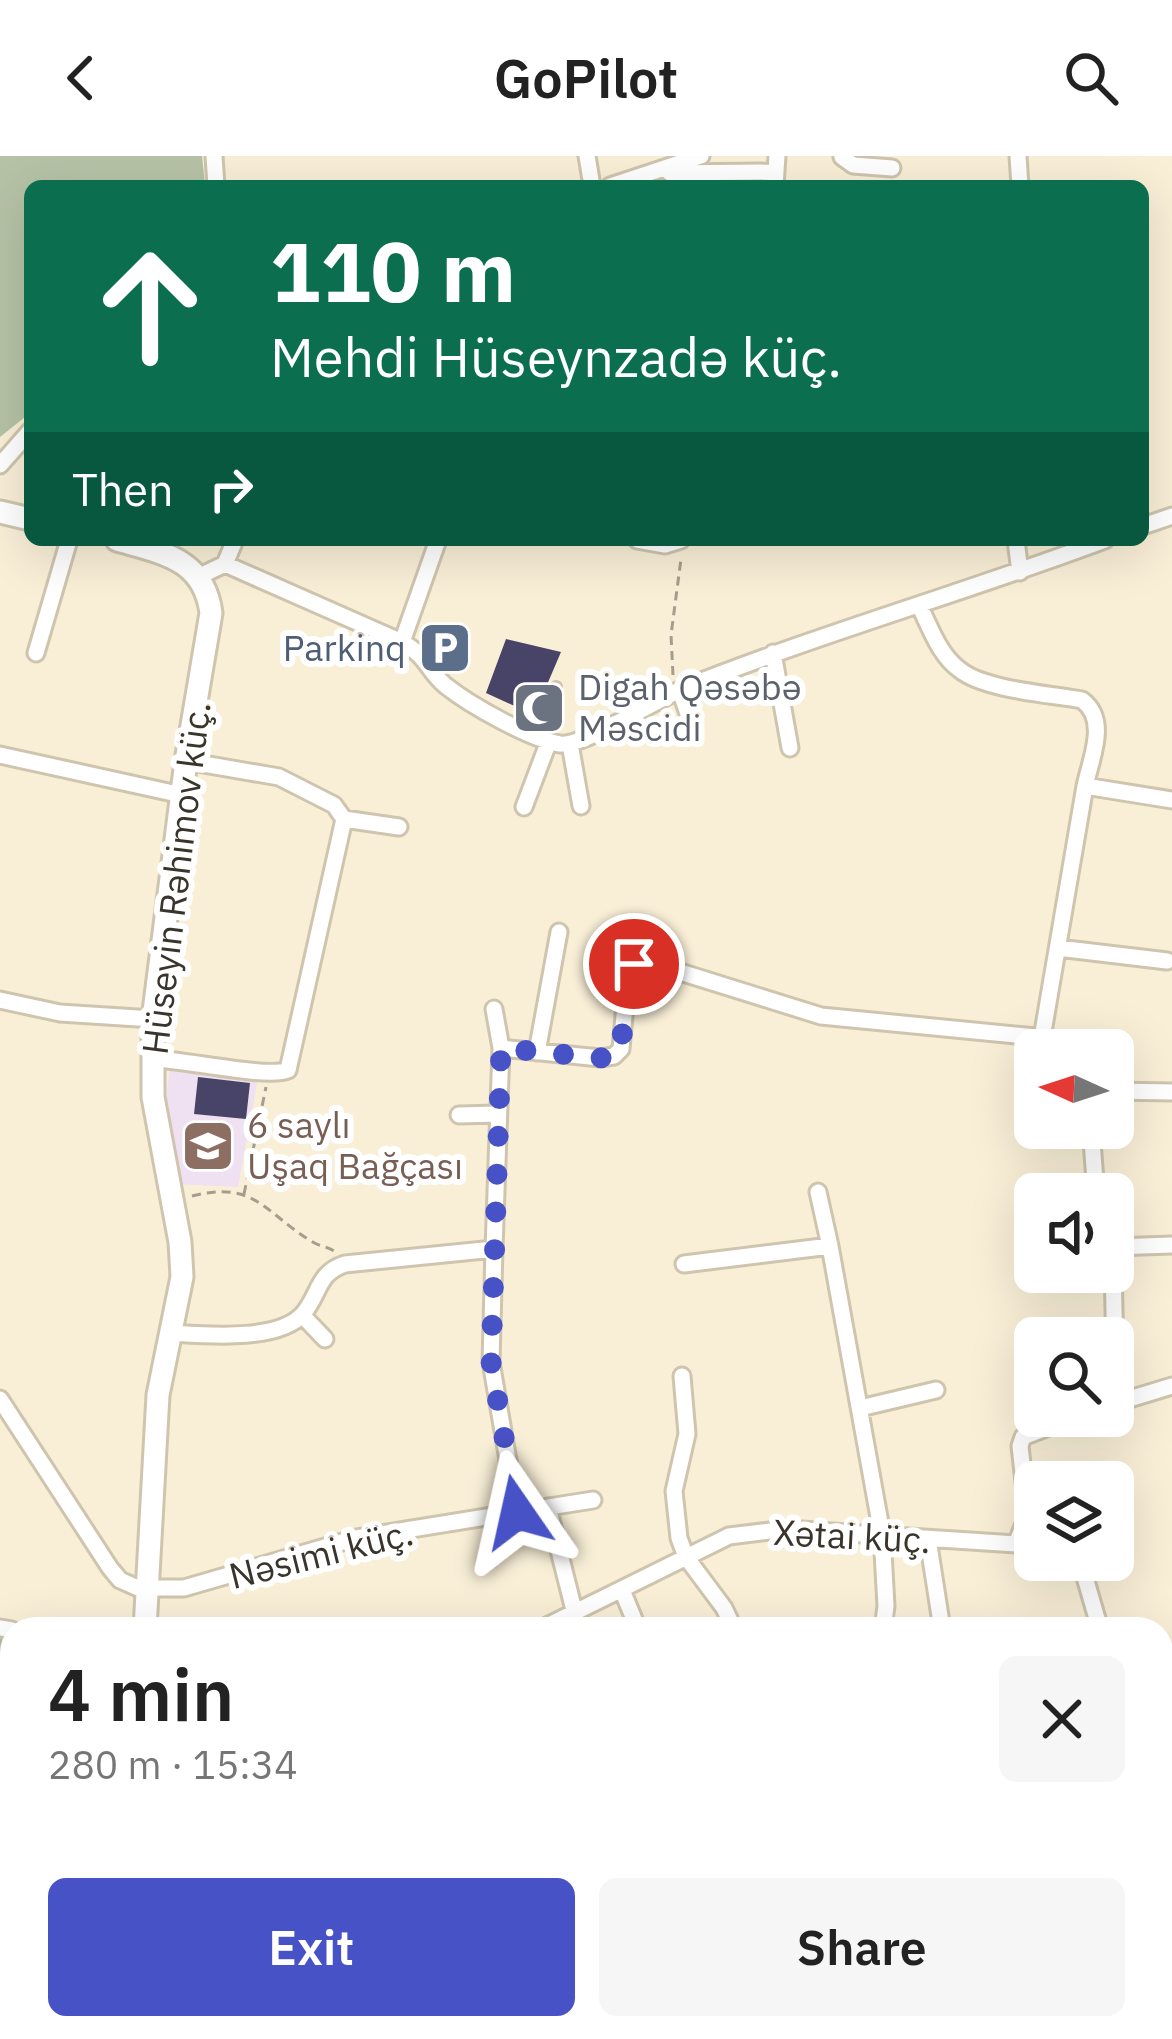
<!DOCTYPE html>
<html lang="en">
<head>
<meta charset="utf-8">
<style>
  body { margin:0; font-family:"IBM Plex Sans",sans-serif; background:#f6f6f6; color:#222; height:100vh; display:flex; flex-direction:column; font-size:45px; white-space:nowrap }
  * { box-sizing:border-box; margin:0 }
  p { font-size:39px; color:#767676 }
  .icon { flex:none; width:66px; height:66px; fill:none; stroke:currentColor; stroke-width:2; stroke-linecap:round; stroke-linejoin:round }
  .map { position:relative; flex:1; overflow:hidden }
  .details { position:absolute; left:0px; top:1461px; width:1173px; height:423px; display:flex; flex-direction:column; background:#fff; border-radius:36px 36px 0 0; box-shadow:0 12px 48px #0002 }
  .details>* { flex:none }
  .guide { position:absolute; left:24px; top:24px; width:1125px; height:366px; border-radius:18px; box-shadow:0 12px 48px #0002; background:#0b6e4f; color:#fff; overflow:hidden }
  .needle { width:78px; rotate:273deg }
  .tools { position:absolute; left:1014px; top:873px; display:grid; gap:24px }
  .tools a { display:grid; place-items:center; width:120px; height:120px; border-radius:18px; background:#fff; box-shadow:0 12px 48px #0002; font-size:60px }
  .pin { position:absolute; display:grid; place-items:center; width:102px; height:102px; color:#fff; margin:-51px; border:6px solid #fff; border-radius:50%; box-shadow:0 3px 12px #0007 }
  .me { position:absolute; width:132px; margin:-66px; rotate:349deg; stroke-linejoin:round; filter:drop-shadow(0 0 9px #0008) }
  .turn { display:flex; align-items:center; gap:42px; height:252px; padding:0 48px; font-size:54px }
  .turn .icon { width:156px; height:156px; stroke-width:2.5 }
  .turn b { display:block; font-size:84px; line-height:102px }
  .then { display:flex; align-items:center; height:114px; padding:0 48px; background:#0003; gap:24px; font-size:45px }
  .round { display:grid; place-items:center; flex:none; width:126px; height:126px; border-radius:18px; background:#f6f6f6 }
  .head { display:flex; align-items:center; justify-content:space-between; height:204px; padding:0 48px }
  h1 { font-size:72px; font-weight:600; line-height:90px }
  .button { display:flex; gap:24px; margin-top:auto; padding:24px 48px }
  .button a { flex:1; height:138px; border-radius:18px; background:#4852c7; color:#fff; font-size:48px; font-weight:600; line-height:138px; text-align:center }
  .button a+a { background:#f6f6f6; color:#222 }
  header { display:flex; justify-content:space-between; align-items:center; height:156px; padding:0 48px; background:#fff; font-size:54px; font-weight:600 }
  .map>svg:first-child { display:block }
</style>
</head>
<body>
<header><svg class="icon" aria-label="back" viewBox="0 0 24 24"><path d="M15 5l-7 7 7 7"/></svg>GoPilot<svg class="icon" aria-label="search" viewBox="0 0 24 24"><circle cx="10" cy="10" r="6"/><path d="M15 15l6 6"/></svg></header>
<div class="map">
<svg width="1172" height="1883" viewBox="0 0 1172 1883">
  <rect width="100%" height="100%" fill="#f9efd7"/>
  <!-- education -->
  <path fill="#efe0f2" d="M170,910L258,922L238,1031L176,1028L165,951Z"/>
  <!-- green -->
  <path fill="#b6c2a6" d="M0,0H202L205,28L30,30V257L0,281Z
    M0,1482L12,1484V1770L0,1767Z"/>
  <!-- building -->
  <path fill="#484467" d="M506,483L561,496L534,559L486,537Z
    M198,921L250,927L246,963L194,958Z"/>
  <g fill="none" stroke-linecap="round" stroke-linejoin="round">
    <!-- service casing -->
    <g stroke="#cfc5ae" stroke-width="14">
      <path id="service" d="M677,537L688,568
        M535,578L556,531
        M0,1570L12,1571"/>
    </g>
    <!-- minor casing -->
    <g stroke="#cfc5ae" stroke-width="21">
      <path id="minor" d="M214,0L216,30
        M587,0L592,30
        M1018,0L1020,30
        M842,1L853,9L892,12
        M666,13L670,17L776,16
        M610,30L701,0
        M775,30L777,0
        M0,309L30,275
        M1143,370L1172,360
        M637,384L665,389L681,384
        M1016,384L1020,416
        M225,408L235,384
        M200,420L225,408L402,486C428,501 427,514 446,530C470,549 530,583 560,588C583,591 657,543 684,532C822,477 966,436 1105,384
        M919,449C930,471 939,499 960,514C985,534 1050,538 1082,544C1109,564 1091,602 1085,630L1172,644
        M402,486L438,384
        M36,497L69,384
        M773,497L790,592
        M570,588L581,650
        M0,599L182,639
        M524,651L549,585
        M344,663L399,671
        M1058,792L1167,805
        M0,844L60,857L153,863
        M494,853L501,892
        M1042,882L1085,630
        M537,896L559,776
        M152,903C182,903 268,923 288,914L344,663L334,649L279,621L186,605
        M1113,935L1172,936
        M459,959L498,958
        M1091,972L1096,1038
        M818,1036L830,1090
        M1113,1091L1172,1089
        M684,1108L830,1090L882,1378L886,1450L883,1473
        M1113,1108L1116,1247
        M302,1159L325,1183
        M170,1177C205,1179 278,1186 303,1158C320,1138 317,1117 345,1108L494,1093L501,892L600,902L614,900L621,893L628,816L634,808L648,806L821,860L1077,885L1093,894
        M682,1220L687,1278L674,1335L679,1382L686,1401L724,1452L734,1473
        M0,1243L110,1412L120,1424L138,1432H184L356,1382L517,1356L491,1206L494,1093
        M1113,1248L1172,1230
        M860,1252L936,1234
        M548,1351L575,1458
        M517,1356L593,1344
        M928,1383L942,1473
        M1080,1404L1100,1473
        M622,1434L638,1473
        M0,1472L12,1474
        M541,1473L729,1380L786,1373L1016,1388L1026,1363V1344L1020,1290L1023,1281L1077,1260
        M1161,1531L1172,1534
        M1161,1741L1172,1739
        M0,1772L12,1778
        M1161,1857L1172,1855
        M624,1872L625,1883
        M859,1872L862,1883
        M262,1883L339,1872
        M1000,1883L1068,1872"/>
    </g>
    <!-- secondary casing -->
    <g stroke="#cfc5ae" stroke-width="27">
      <path id="secondary" d="M0,356L30,363
        M117,384C163,397 204,403 211,457L186,605L153,863V941L180,1086L182,1121L158,1239L145,1473
        M110,1883L111,1872"/>
    </g>
    <!-- path -->
    <path stroke="#a59e8c" stroke-width="3" stroke-dasharray="9 6" stroke-linecap="butt" d="M673,519L671,479L681,403
      M244,1038L266,931
      M192,1040C255,1024 265,1057 311,1085C320,1091 328,1090 337,1097"/>
    <!-- service -->
    <use href="#service" stroke="#fff" stroke-width="8"/>
    <!-- minor -->
    <use href="#minor" stroke="#fff" stroke-width="15"/>
    <!-- secondary -->
    <use href="#secondary" stroke="#fff" stroke-width="21"/>
  </g>
  <g fill="none" stroke-linecap="round" stroke-linejoin="round">
    <!-- route -->
    <path stroke="#4852c7" stroke-width="21" stroke-dasharray="0 37.8" d="M517,1356L491,1206L501,892L600,902L614,900L621,892L628,816L634,808"/>
  </g>
  <!-- icons -->
  <defs>
    <g id="parking-square" transform="scale(2.7)"><rect x="-9" y="-9" width="18" height="18" rx="4" fill="#5c6f8a" stroke="#fff"/><path d="M-3.5-5.5H1a3.5 3.5 0 0 1 0 7H-1V5.5H-3.5ZM-1-3.4V-.6H.8a1.4 1.4 0 0 0 0-2.8Z" fill="#fff"/></g>
    <g id="mosque-square" transform="scale(2.7)"><rect x="-9" y="-9" width="18" height="18" rx="4" fill="#6b7280" stroke="#fff"/><path d="M3.5-4.9A6 6 0 1 0 3.5 4.9A5 5 0 1 1 3.5-4.9Z" fill="#fff"/></g>
    <g id="school-square" transform="scale(2.7)"><rect x="-9" y="-9" width="18" height="18" rx="4" fill="#8d6e63" stroke="#fff"/><path d="M0-5L7-2L0 1L-7-2ZM-4 1L0 2.5L4 1V4Q0 6-4 4Z" fill="#fff"/></g>
  </defs>
  <g fill-rule="evenodd">
    <use href="#parking-square" x="445" y="492"/>
    <use href="#mosque-square" x="539" y="552"/>
    <use href="#school-square" x="208" y="990"/>
  </g>
  <g text-anchor="middle" stroke-width="12" stroke-linejoin="round" paint-order="stroke">
    <!-- service labels -->
    <g font-size="36" fill="#4e5e75" stroke="#fff" text-anchor="end">
      <text x="406" y="505">Parkinq</text>
    </g>
    <!-- worship labels -->
    <g font-size="36" fill="#5b616d" stroke="#fff" text-anchor="start">
      <text x="578" y="544">Digah Qəsəbə<tspan x="578" dy="41">Məscidi</tspan></text>
    </g>
    <!-- street labels -->
    <g font-size="36" fill="#39352c" stroke="#fff">
      <text transform="translate(176 722) rotate(-83)" y="13">Hüseyin Rəhimov küç.</text>
      <text transform="translate(852 1380) rotate(3)" y="13">Xətai küç.</text>
      <text transform="translate(321 1398) rotate(-14)" y="13">Nəsimi küç.</text>
    </g>
    <!-- education labels -->
    <g font-size="36" fill="#785e54" stroke="#fff" text-anchor="start">
      <text x="247" y="982">6 saylı<tspan x="247" dy="41">Uşaq Bağçası</tspan></text>
    </g>
  </g>
</svg>
<div class="tools">
<a><svg class="needle" viewBox="-14 -14 28 28"><path d="M0-13l5 13h-10z" fill="#e53935"/><path d="M0 13l5-13h-10z" fill="#767676"/></svg></a>
<a><svg class="icon" aria-label="sound" viewBox="0 0 24 24"><path d="M4 9h4l5-4v14l-5-4H4zM17 9q2 3 0 6"/></svg></a>
<a><svg class="icon" aria-label="search" viewBox="0 0 24 24"><circle cx="10" cy="10" r="6"/><path d="M15 15l6 6"/></svg></a>
<a><svg class="icon" aria-label="layers" viewBox="0 0 24 24"><path d="M12 4l9 5-9 5-9-5zM3 14l9 5 9-5"/></svg></a>
</div>
<div class="pin" style="left:634px;top:808px;background:#d93025"><svg class="icon" aria-label="arrive" viewBox="0 0 24 24"><path d="M6 21V4h12l-3 4 3 4H6"/></svg></div>
<svg class="me" style="left:517px;top:1356px" viewBox="-20 -20 40 40"><path d="M0-17L14 15 0 8-14 15z" fill="#4852c7" stroke="#fff" stroke-width="4"/></svg>
<div class="guide">
<div class="turn"><svg class="icon" aria-label="ahead" viewBox="0 0 24 24"><path d="M12 20V5M6 11l6-6 6 6"/></svg><div><b>110 m</b>Mehdi Hüseynzadə küç.</div></div>
<div class="then">Then<svg class="icon" aria-label="right" viewBox="0 0 24 24"><path d="M7 20v-9h11M14 6l5 5-5 5"/></svg></div>
</div>
<section class="details">
<div class="head"><div><h1>4 min</h1><p>280 m · 15:34</p></div><a class="round"><svg class="icon" aria-label="close" viewBox="0 0 24 24"><path d="M6 6l12 12M18 6L6 18"/></svg></a></div>
<div class="button"><a>Exit</a><a>Share</a></div>
</section>
</div>
</body>
</html>
